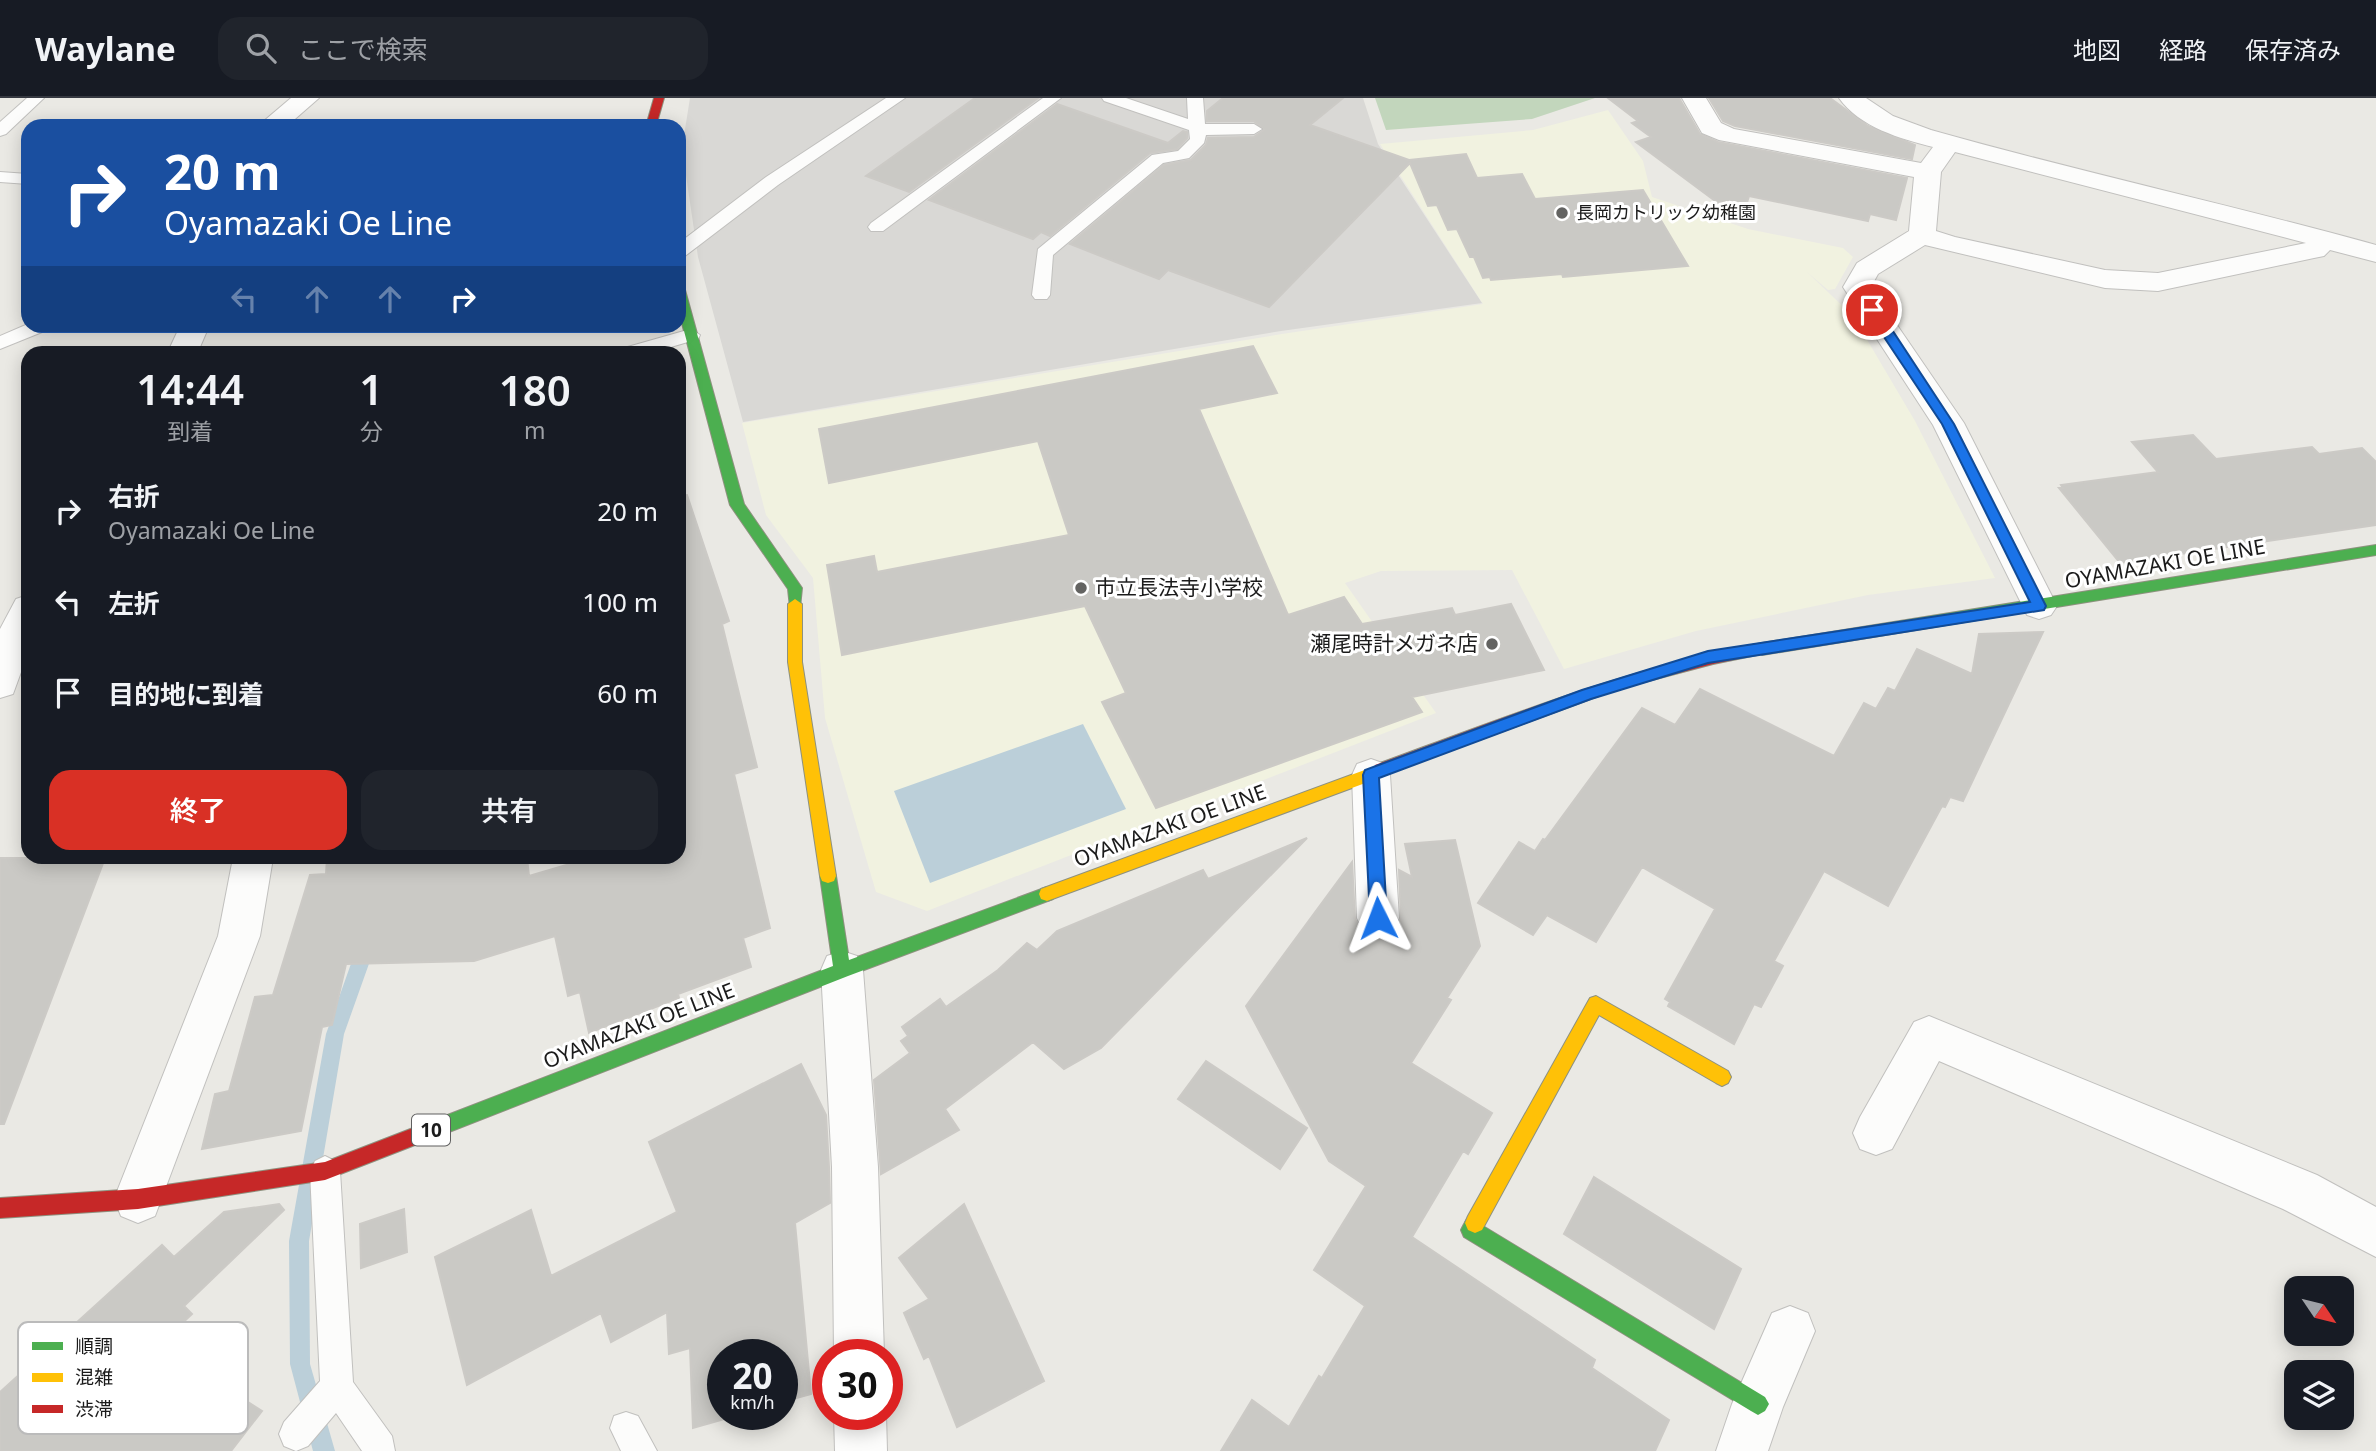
<!DOCTYPE html>
<html lang="ja">
<head>
<meta charset="utf-8">
<style>
  body { margin:0; font-family:"Noto Sans","Noto Sans JP",sans-serif; background:#20242c; color:#f1f3f6; height:100vh; display:flex; flex-direction:column; font-size:26px; white-space:nowrap }
  * { box-sizing:border-box; margin:0 }
  p { font-size:23px; color:#9ea1a6 }
  .icon { flex:none; width:38px; height:38px; fill:none; stroke:currentColor; stroke-width:2; stroke-linecap:round; stroke-linejoin:round }
  .map { position:relative; flex:1; overflow:hidden }
  .sheet { position:absolute; left:21px; top:248px; width:665px; height:518px; display:flex; flex-direction:column; background:#171b24; border-radius:21px; box-shadow:0 4px 18px #0003 }
  .sheet>* { flex:none }
  .banner { position:absolute; left:21px; top:21px; width:665px; height:214px; border-radius:21px; box-shadow:0 4px 18px #0003; background:#1a4fa0; color:#fff; overflow:hidden }
  .needle { width:46px; rotate:125deg }
  .tools { position:absolute; left:2284px; top:1178px; display:grid; gap:14px }
  .tools a { display:grid; place-items:center; width:70px; height:70px; border-radius:14px; background:#171b24; box-shadow:0 4px 18px #0003; font-size:35px }
  .speed { position:absolute; left:707px; top:1241px; display:flex; gap:14px; font-size:35px; font-weight:700; text-align:center }
  .speed>* { display:grid; place-content:center; width:91px; height:91px; border-radius:50%; background:#171b24; box-shadow:0 4px 18px #0003; line-height:1 }
  .speed small { font-size:18px; font-weight:400 }
  .speed .limit { border:10px solid #d22; background:#fff; color:#111 }
  .pin { position:absolute; display:grid; place-items:center; width:60px; height:60px; color:#fff; margin:-30px; border:4px solid #fff; border-radius:50%; box-shadow:0 2px 7px #0007 }
  .me { position:absolute; width:77px; margin:-38px; rotate:357deg; stroke-linejoin:round; filter:drop-shadow(0 0 5px #0008) }
  .turn { display:flex; align-items:center; gap:24px; height:147px; padding:0 28px; font-size:32px }
  .turn .icon { width:91px; height:91px; stroke-width:2.5 }
  .turn b { display:block; font-size:49px; line-height:60px }
  .lanes { display:flex; align-items:center; height:66px; padding:0 28px; background:#0003; justify-content:center; gap:35px; direction:ltr }
  .lanes .off { opacity:.35 }
  .eta { display:flex; justify-content:space-evenly; align-items:center; height:119px; text-align:center }
  .eta b { font-size:42px; font-weight:600; line-height:49px }
  .button { display:flex; gap:14px; margin-top:auto; padding:14px 28px }
  .button a { flex:1; height:80px; border-radius:21px; background:#d93025; color:#fff; font-size:28px; font-weight:600; line-height:80px; text-align:center }
  .button a+a { background:#20242c; color:#f1f3f6 }
  ul { padding:0; list-style:none }
  li { display:flex; align-items:center; gap:21px; height:91px; padding:0 28px }
  li div { flex:1 }
  li b { display:block; font-size:26px }
  li em { font-style:normal }
  header { display:flex; align-items:center; gap:42px; box-sizing:border-box; height:98px; padding:0 35px; background:#171b24; border-bottom:2px solid #363941 }
  header strong { font-size:33px }
  nav { display:flex; gap:38px; margin-inline-start:auto; font-size:24px }
  .search { width:490px; height:63px; background:#20242c; display:flex; align-items:center; gap:18px; box-sizing:border-box; padding:0 24px; border-radius:21px; color:#9ea1a6; font-size:26px }
  .map>svg:first-child { display:block }
</style>
</head>
<body>
<header>
<strong>Waylane</strong>
<div class="search"><svg class="icon" aria-label="search" viewBox="0 0 24 24"><circle cx="10" cy="10" r="6"/><path d="M15 15l6 6"/></svg>ここで検索</div>
<nav><a>地図</a><a>経路</a><a>保存済み</a></nav>
</header>
<div class="map">
<svg width="2376" height="1353" viewBox="0 0 2376 1353">
  <rect width="100%" height="100%" fill="#eae9e4"/>
  <!-- residential -->
  <path fill="#d9d8d5" d="M690,0H1363L1378,46L1482,205L1281,233L743,324L698,159L682,50Z"/>
  <!-- education -->
  <path fill="#f1f2e0" d="M1608,12L1643,63L1652,99L1748,131L1843,150L1853,159L1835,191L1828,192L1807,174L1853,218L1915,323L1995,480L1868,497L1696,533L1564,571L1512,472L1381,473L1345,485L1436,615L927,813L876,794L825,620L813,480L766,417L742,325L1282,236L1483,206L1380,46L1533,32Z"/>
  <!-- forest -->
  <path fill="#c2d6bc" d="M1375,0H1595L1532,21L1386,32Z"/>
  <!-- water -->
  <path fill="#bbcfd9" d="M1083,626L1126,711L930,785L894,693Z"/>
  <g fill="none" stroke-linecap="round" stroke-linejoin="round">
    <!-- stream -->
    <path fill="#bbcfd9" fill-rule="evenodd" d="M367,838L373,841L376,846L344,936L309,1143L310,1266L335,1353H313L290,1266L289,1143L326,936L358,846L361,841Z"/>
  </g>
  <!-- building -->
  <path fill="#cac9c5" stroke="#cccac6" stroke-width="2" d="M975,0H1038L909,94L866,78Z
    M1223,0H1343L1310,27L1409,62L1466,56L1477,80L1522,76L1535,101L1643,92L1688,168L1563,179L1562,176L1491,182L1490,179L1483,180L1474,159H1470L1457,131L1448,132L1437,107L1428,108L1410,65L1269,209L1168,172L1159,181L1070,146L1164,67L1191,62L1206,47L1208,40L1254,39L1264,32L1254,23H1207V13Z
    M1608,0H1679L1700,36L1718,44L1907,80L1896,122L1870,116L1868,123L1749,98L1745,111L1718,105L1636,44L1651,39L1632,25L1638,23Z
    M1709,0H1830L1868,28L1915,47L1912,61L1735,28L1723,23Z
    M1057,6L1168,45L1183,33L1187,34V40L1177,51L1150,55L1050,138L1041,134L1033,141L929,102Z
    M1253,248L1277,295L1199,311L1288,517L1344,499L1362,526L1452,510L1455,517L1511,506L1544,572L1412,599L1422,614L1156,710L1102,604L1126,595L1085,508L842,557L827,467L874,458L877,474L1069,437L1038,343L829,385L819,331Z
    M2193,337L2216,361L2312,349L2319,356L2362,350L2376,364V427L2120,465L2059,390H2063L2061,387L2158,374L2132,344Z
    M687,397L729,523L722,526L757,669L734,676L770,830L743,840L751,869L678,896L679,900L589,935L580,894L568,898L555,838L474,863L346,866L332,927L322,929L301,1033L202,1051L215,996L229,993L255,899L273,897L310,777L326,776L327,760H527L529,778L590,760H679V398Z
    M2043,534L1963,703L1950,699L1945,709L1942,708L1888,808L1824,773L1774,863L1783,868L1761,909L1754,906L1734,946L1668,908L1670,904L1665,901L1715,811L1642,769L1596,844L1547,817L1533,837L1478,805L1519,744L1535,753L1543,741L1545,742L1642,610L1675,627L1700,591L1834,658L1864,605L1876,611L1888,590L1895,593L1917,551L1972,576L1979,536Z
    M1307,740L1101,950L1064,971L1033,944L945,1011L959,1032L881,1076L874,982L910,955L901,943L908,938L902,929L940,901L946,909L998,872L1027,845L1037,852L1057,833L1203,772L1208,781Z
    M1455,742L1480,848L1447,900L1451,902L1411,965L1492,1015L1468,1056L1463,1053L1412,1139L1595,1262L1592,1270L1669,1322L1655,1353H1221L1252,1302L1289,1329L1319,1278L1322,1280L1365,1208L1314,1172L1366,1088L1329,1063L1246,908L1352,764L1355,821L1362,835L1379,840L1394,835L1401,821L1399,772L1412,779L1405,746Z
    M0,760H105L4,1026H0Z
    M1206,963L1307,1030L1280,1071L1178,1001Z
    M801,966L826,1017L829,1069L830,1105L795,1125L811,1296L782,1304V1256H723V1316H742L693,1330L690,1250L669,1256L667,1214L611,1244L601,1215L467,1287L435,1159L531,1112L551,1178L677,1114L649,1044Z
    M1594,1079L1741,1171L1714,1231L1564,1136Z
    M279,1106L284,1112L184,1208L192,1216L159,1247L262,1313L231,1353H0V1294L162,1147L174,1159L224,1114Z
    M964,1106L1044,1283L957,1329L929,1258L924,1261L904,1215L929,1201L899,1160Z
    M404,1111L407,1154L361,1170L360,1126Z"/>
  <g fill="none" stroke-linecap="round" stroke-linejoin="round">
    <!-- lane casing -->
    <g stroke="#c1c0be" stroke-width="2">
      <path id="lane" d="M27,0H44L6,36L0,38V24Z
        M886,0H905L778,87L685,158L679,159V145L766,79Z
        M1043,0H1061L883,133H871L868,129L871,125Z
        M1102,0H1126L1188,21L1187,0H1203L1205,26H1254L1262,31L1254,36L1206,37L1204,45L1189,60L1163,65L1053,157L1050,197L1047,201H1035L1032,197L1038,151L1152,57L1178,53L1190,41L1189,32L1104,3Z
        M0,74L28,76V86L0,84Z
        M28,226L49,228L47,232L0,251V238Z
        M691,231L700,237L698,241L647,256H615L617,252Z
        M325,1058L335,1063L340,1073L353,1284L392,1338L395,1353H362L336,1315L308,1348L296,1353L284,1348L279,1336L284,1324L320,1283L310,1073L315,1063Z
        M626,1314L638,1318L657,1353H621L610,1330L614,1318Z"/>
    </g>
    <!-- street casing -->
    <g stroke="#c1c0be" stroke-width="2">
      <path id="street" d="M291,0H319L287,28H258Z
        M1682,0H1706L1721,25L1734,31L1921,65L1933,49C1901,41 1859,29 1839,0H1866L1893,18L1931,32C2079,74 2228,106 2376,147V164L2330,152L2324,158L2314,160L2158,193L2105,190L1925,147L1878,176L1871,189L1964,325L2057,508L2051,517L2039,521L2027,517L1933,327L1843,189L1857,165L1909,133L1914,79L1719,42L1702,35ZM1955,54L2306,145L2158,175L2105,172L1955,139L1936,133L1941,74Z
        M180,228H209L197,256H167Z
        M28,497V555L13,596L0,600V531L16,501Z
        M1371,661L1385,666L1390,677L1399,820L1393,833L1378,838L1363,833L1357,820L1352,677L1357,666Z
        M233,760H273L260,838L155,1118L138,1125L121,1118L114,1101L218,838Z
        M842,853L857,858L863,872L878,1069L884,1256H834L832,1069L821,872L827,858Z
        M1929,918L2317,1077L2376,1109V1159L2283,1111L1939,963L1892,1051L1876,1057L1860,1051L1853,1035L1860,1019L1914,924Z
        M1790,1208L1808,1215L1815,1233L1783,1309L1768,1353H1716L1732,1306L1772,1215Z
        M834,1316H886L887,1353H835Z"/>
    </g>
    <!-- fast casing -->
    <g stroke="#8e917f" stroke-width="2">
      <path id="fast" d="M679,188L685,192L744,406L802,490L800,510H790L788,491L730,407L679,214Z
        M2376,447V457L1762,557L1755,551L1762,545Z
        M828,771L834,773L836,778L849,862L1047,789L1053,791L1055,796L1053,801L848,878L426,1043L419,1040L417,1034L419,1028L833,868L820,778L822,773Z
        M1475,1115L1482,1118L1483,1128L1765,1299L1769,1306L1765,1313L1758,1317L1751,1313L1464,1139L1461,1132C1465,1124 1467,1119 1475,1115Z"/>
    </g>
    <!-- slow casing -->
    <g stroke="#8e917f" stroke-width="2">
      <path id="slow" d="M795,501L802,506V564L836,778L834,783L828,785L822,783L820,778L788,564V506Z
        M1381,666L1387,667L1389,672L1387,677L1047,803L1041,801L1039,796L1041,791Z
        M1596,898L1728,973L1731,979L1728,985L1722,988L1716,985L1599,917L1482,1132L1475,1135L1468,1132L1465,1125L1468,1118L1590,900Z"/>
    </g>
    <!-- jam casing -->
    <g stroke="#8e917f" stroke-width="2">
      <path id="jam" d="M654,0H664L656,28H646Z
        M1762,545L1769,551L1767,555L1713,566L1618,591L1381,678L1375,677L1373,672L1375,667C1503,620 1628,570 1762,545Z
        M426,1025L433,1028L435,1034L433,1040L325,1082L138,1111L0,1120V1100L138,1091L325,1064Z"/>
    </g>
    <!-- lane -->
    <use href="#lane" fill="#fcfcfb" fill-rule="evenodd"/>
    <!-- street -->
    <use href="#street" fill="#fcfcfb" fill-rule="evenodd"/>
    <!-- fast -->
    <use href="#fast" fill="#4caf50" fill-rule="evenodd"/>
    <!-- slow -->
    <use href="#slow" fill="#ffc107" fill-rule="evenodd"/>
    <!-- jam -->
    <use href="#jam" fill="#c62828" fill-rule="evenodd"/>
  </g>
  <!-- route -->
  <path fill="#1a73e8" stroke="#114b97" stroke-width="2" d="M1872,208L1877,209L1954,326L2046,508L2044,512L1708,565L1591,601L1379,680L1387,820L1384,825L1378,827L1372,825L1370,820L1363,677L1365,672L1582,592L1708,553L2030,504L1942,326L1866,212Z"/>
  <!-- markers -->
  <g fill="#636361" stroke="#fff" stroke-width="2.5">
    <circle cx="1562" cy="115" r="7"/>
    <circle cx="1081" cy="490" r="7"/>
    <circle cx="1492" cy="546" r="7"/>
  </g>
  <g text-anchor="middle" stroke-width="6" stroke-linejoin="round" paint-order="stroke">
    <!-- far-poi labels -->
    <g font-size="18" fill="#1b1b1b" stroke="#fff" text-anchor="start">
      <text x="1576" y="121">長岡カトリック幼稚園</text>
    </g>
    <!-- shield labels -->
    <rect fill="#fff" stroke="#5f5f5f" stroke-width="2" x="412" y="1016.5" width="38" height="31" rx="5"/>
    <g font-size="19" font-weight="bold" fill="#1b1b1b">
      <text x="431" y="1039">10</text>
    </g>
    <!-- street labels -->
    <g font-size="21" fill="#1b1b1b" stroke="#fff">
      <text transform="translate(2165 466) rotate(-10)" y="7">OYAMAZAKI OE LINE</text>
      <text transform="translate(1170 728) rotate(-20)" y="7">OYAMAZAKI OE LINE</text>
      <text transform="translate(639 928) rotate(-21)" y="7">OYAMAZAKI OE LINE</text>
    </g>
    <!-- poi labels -->
    <g font-size="21" fill="#1b1b1b" stroke="#fff" text-anchor="start">
      <text x="1095" y="497">市立長法寺小学校</text>
      <text x="1478" y="553" text-anchor="end">瀬尾時計メガネ店</text>
    </g>
  </g>
  <!-- legend -->
  <rect x="18" y="1224" width="230" height="112" rx="10" fill="#fff" stroke="#bbb" stroke-width="2"/>
  <rect x="32" y="1244" width="31" height="8" fill="#4caf50"/>
  <rect x="32" y="1275" width="31" height="9" fill="#ffc107"/>
  <rect x="32" y="1307" width="31" height="8" fill="#c62828"/>
  <g font-size="19" fill="#1b1b1b">
    <text x="75" y="1255">順調</text>
    <text x="75" y="1286">混雑</text>
    <text x="75" y="1318">渋滞</text>
  </g>
</svg>
<div class="tools">
<a><svg class="needle" viewBox="-14 -14 28 28"><path d="M0-13l5 13h-10z" fill="#e53935"/><path d="M0 13l5-13h-10z" fill="#9ea1a6"/></svg></a>
<a><svg class="icon" aria-label="layers" viewBox="0 0 24 24"><path d="M12 4l9 5-9 5-9-5zM3 14l9 5 9-5"/></svg></a>
</div>
<div class="speed"><div>20<small>km/h</small></div><div class="limit">30</div></div>
<div class="pin" style="left:1872px;top:212px;background:#d93025"><svg class="icon" aria-label="arrive" viewBox="0 0 24 24"><path d="M6 21V4h12l-3 4 3 4H6"/></svg></div>
<svg class="me" style="left:1378px;top:820px" viewBox="-20 -20 40 40"><path d="M0-17L14 15 0 8-14 15z" fill="#1a73e8" stroke="#fff" stroke-width="4"/></svg>
<div class="banner">
<div class="turn"><svg class="icon" aria-label="right" viewBox="0 0 24 24"><path d="M7 20v-9h11M14 6l5 5-5 5"/></svg><div><b>20 m</b>Oyamazaki Oe Line</div></div>
<div class="lanes"><svg class="icon off" aria-label="left" viewBox="0 0 24 24"><path d="M17 20v-9H6M10 6l-5 5 5 5"/></svg><svg class="icon off" aria-label="ahead" viewBox="0 0 24 24"><path d="M12 20V5M6 11l6-6 6 6"/></svg><svg class="icon off" aria-label="ahead" viewBox="0 0 24 24"><path d="M12 20V5M6 11l6-6 6 6"/></svg><svg class="icon" aria-label="right" viewBox="0 0 24 24"><path d="M7 20v-9h11M14 6l5 5-5 5"/></svg></div>
</div>
<section class="sheet">
<div class="eta">
<div><b>14:44</b><p>到着</p></div>
<div><b>1</b><p>分</p></div>
<div><b>180</b><p>m</p></div>
</div>
<ul>
<li><svg class="icon" aria-label="right" viewBox="0 0 24 24"><path d="M7 20v-9h11M14 6l5 5-5 5"/></svg><div><b>右折</b><p>Oyamazaki Oe Line</p></div><em>20 m</em></li>
<li><svg class="icon" aria-label="left" viewBox="0 0 24 24"><path d="M17 20v-9H6M10 6l-5 5 5 5"/></svg><div><b>左折</b></div><em>100 m</em></li>
<li><svg class="icon" aria-label="arrive" viewBox="0 0 24 24"><path d="M6 21V4h12l-3 4 3 4H6"/></svg><div><b>目的地に到着</b></div><em>60 m</em></li>
</ul>
<div class="button"><a>終了</a><a>共有</a></div>
</section>
</div>
</body>
</html>
